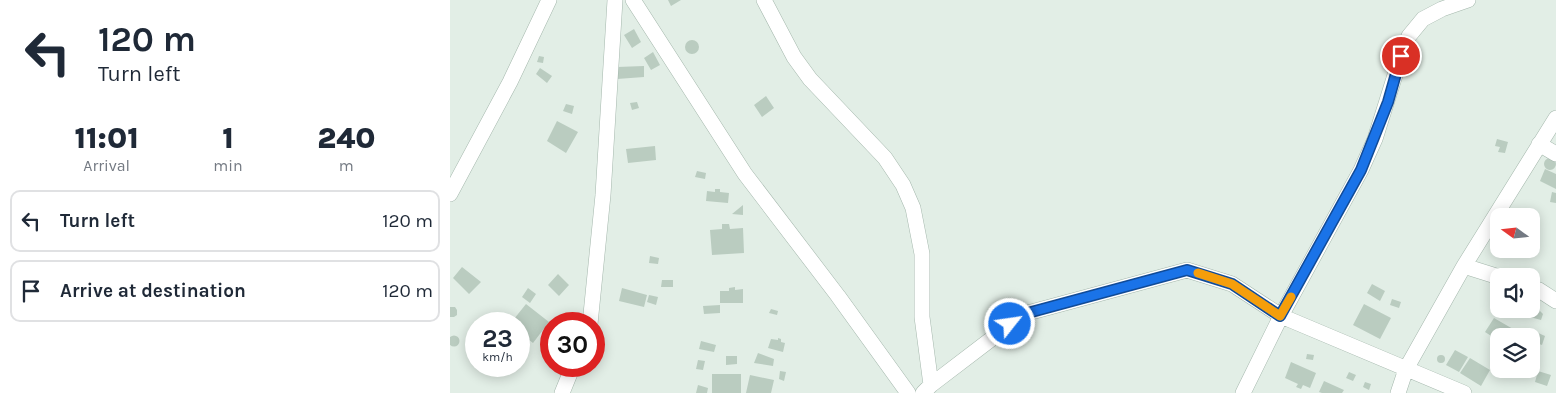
<!DOCTYPE html>
<html lang="en">
<head>
<meta charset="utf-8">
<style>
  body { margin:0; font-family:Karla,sans-serif; background:#f2f2f3; color:#1f2937; height:100vh; display:flex; flex-direction:column; font-size:19px; white-space:nowrap }
  * { box-sizing:border-box; margin:0 }
  p { font-size:16px; color:#747a83 }
  .icon { flex:none; width:28px; height:28px; fill:none; stroke:currentColor; stroke-width:2; stroke-linecap:round; stroke-linejoin:round }
  .map { position:relative; flex:1; overflow:hidden }
  .details { display:flex; flex-direction:column; background:#fff; width:450px }
  .details>* { flex:none }
  .banner { background:#fff; color:#1f2937; overflow:hidden }
  .needle { width:32px; rotate:285deg }
  .controls { position:absolute; left:1040px; top:208px; display:grid; gap:10px }
  .controls a { display:grid; place-items:center; width:50px; height:50px; border-radius:10px; background:#fff; box-shadow:0 2px 12px #0003; font-size:25px }
  .speed { position:absolute; left:15px; top:312px; display:flex; gap:10px; font-size:25px; font-weight:700; text-align:center }
  .speed>* { display:grid; place-content:center; width:65px; height:65px; border-radius:50%; background:#fff; box-shadow:0 2px 12px #0003; line-height:1 }
  .speed small { font-size:12px; font-weight:400 }
  .speed .limit { border:8px solid #d22; background:#fff; color:#111 }
  .pin { position:absolute; display:grid; place-items:center; width:42px; height:42px; color:#fff; margin:-21px; border:2px solid #fff; border-radius:50%; box-shadow:0 1px 5px #0007 }
  .me { position:absolute; width:55px; margin:-28px; rotate:60deg; stroke-linejoin:round; filter:drop-shadow(0 0 4px #0008) }
  .turn { display:flex; align-items:center; gap:18px; height:105px; padding:0 15px; font-size:22px }
  .turn .icon { width:65px; height:65px; stroke-width:2.5 }
  .turn b { display:block; font-size:35px; line-height:42px }
  .eta { display:flex; justify-content:space-evenly; align-items:center; height:85px; text-align:center }
  .eta b { font-size:30px; font-weight:800; line-height:35px }
  ul { padding:0; list-style:none }
  li { display:flex; align-items:center; gap:15px; height:62px; margin:0 10px 8px; padding:0 5px; border:2px solid #e0e1e3; border-radius:10px }
  li div { flex:1 }
  li b { display:block; font-size:19px }
  li em { font-style:normal }
  main { display:flex; flex:1; min-height:0 }
  .map>svg:first-child { display:block }
</style>
</head>
<body>
<main>
<section class="details">
<div class="banner">
<div class="turn"><svg class="icon" aria-label="left" viewBox="0 0 24 24"><path d="M17 20v-9H6M10 6l-5 5 5 5"/></svg><div><b>120 m</b>Turn left</div></div>
</div>
<div class="eta">
<div><b>11:01</b><p>Arrival</p></div>
<div><b>1</b><p>min</p></div>
<div><b>240</b><p>m</p></div>
</div>
<ul>
<li><svg class="icon" aria-label="left" viewBox="0 0 24 24"><path d="M17 20v-9H6M10 6l-5 5 5 5"/></svg><div><b>Turn left</b></div><em>120 m</em></li>
<li><svg class="icon" aria-label="arrive" viewBox="0 0 24 24"><path d="M6 21V4h12l-3 4 3 4H6"/></svg><div><b>Arrive at destination</b></div><em>120 m</em></li>
</ul>
</section>
<div class="map">
<svg width="1106" height="393" viewBox="0 0 1106 393">
  <rect width="100%" height="100%" fill="#e2eee6"/>
  <!-- building -->
  <path fill="#baccc0" d="M218,0H231L221,6Z
    M184,29L191,42L182,48L174,35Z
    M235 47a7 7 0 1 1 14 0a7 7 0 1 1-14 0Z
    M203,52L210,65L201,70L194,58Z
    M89,56L94,57L93,63L87,62Z
    M194,66V77L167,79V67Z
    M90,68L102,76L97,83L86,74Z
    M316,96L324,108L312,117L304,105Z
    M187,102L189,108L182,110L180,103Z
    M116,104L124,106L122,114L113,111Z
    M107,121L128,132L116,153L97,141Z
    M1047,139L1058,142L1055,153L1048,152L1050,147L1045,146Z
    M205,146L206,160L178,163L176,149Z
    M1094 164a6 6 0 1 1 12 0a6 6 0 1 1-12 0Z
    M1095,169L1106,174V189L1090,181Z
    M247,171L256,173L255,179L245,177Z
    M265,189H270V192L279,193L278,203L256,201L257,191L265,192Z
    M1102,192L1106,193V203L1100,202Z
    M293,205V215L282,214Z
    M272,224H279L280,229L293,228L294,253L262,255L260,230L272,229Z
    M200,256L209,258L208,264L199,263Z
    M12,267L31,282L19,294L3,278Z
    M108,274L119,285L109,296L98,285Z
    M212,280H223V287H211Z
    M922,284L935,291L930,301L917,293Z
    M285,287V290L293,289V303H270V291H279V288Z
    M78,288L86,294L80,303L72,297Z
    M172,288L197,295L194,307L169,301Z
    M199,295L208,297L206,305L197,302Z
    M942,299L951,302L949,308L940,305Z
    M76,304L99,322L83,343L69,332V324H60Z
    M914,304L941,318L930,339L903,325Z
    M270,305V313L254,314L253,306Z
    M0,307H5L7,310V315L4,317H0Z
    M1083,308L1089,310L1093,314L1091,320L1080,317Z
    M321,309L328,311L327,315L319,313Z
    M1069,309H1078L1075,314L1068,311Z
    M1044,318L1063,329L1059,336H1049V341L1035,332Z
    M1077,328L1095,336L1092,345L1081,341V336H1073Z
    M98,330L101,331V349L94,347Z
    M-1.5 341a5.5 5.5 0 1 1 11 0a5.5 5.5 0 1 1-11 0Z
    M328,338L331,339V342L335,343L333,352L318,348L321,339L328,340Z
    M251,341L266,345L264,352L249,349Z
    M1081,344L1087,347L1081,358Z
    M1043,346L1049,350L1048,356L1040,352Z
    M1005,350L1018,357L1009,372L996,365Z
    M308,353L324,359L323,366L304,363Z
    M857,354L864,355L863,360L856,359Z
    M987 359a4 4 0 1 1 8 0a4 4 0 1 1-8 0Z
    M276,356H287V364L276,365Z
    M1020,358L1040,370L1031,386L1010,373Z
    M248,360L255,361L253,370L246,369Z
    M841,362L866,373L860,388L853,385L851,389L846,387L848,384L835,378Z
    M330,371L336,372L334,381L329,379Z
    M1088,371L1101,375L1097,386L1085,382Z
    M899,372L906,375L903,381L896,378Z
    M262,374H291V393H262Z
    M300,375L324,380L321,393H296Z
    M874,381L894,390L892,393H872L869,392Z
    M915,382L921,384L919,390L913,387Z
    M248,385L258,388L257,393H246Z"/>
  <g fill="none" stroke-linecap="round" stroke-linejoin="round">
    <!-- street casing -->
    <g stroke="#a4b7ac" stroke-width="16">
      <path id="street" d="M183,0L295,174L388,296L458,393
        M314,0L344,57L360,79L435,158L453,185L463,208L472,254V317L481,385L473,393
        M1089,144L1106,154
        M0,194L60,82L99,0
        M1014,266L1049,277
        M1081,287L1089,290L1106,301
        M140,324L153,195L165,0
        M481,385L574,314L737,270L782,284L831,316L911,170L925,139L951,56L959,36L973,19L992,9L1018,0
        M112,393L123,366
        M793,393L831,316L1014,393
        M948,393L956,369L1014,266L1106,118"/>
    </g>
    <!-- street -->
    <use href="#street" stroke="#fff" stroke-width="15"/>
  </g>
  <g fill="none" stroke-linecap="round" stroke-linejoin="round">
    <!-- route casing -->
    <g stroke="#114b97" stroke-width="12">
      <path id="route" d="M560,324L574,314L737,270L782,284L830,316L911,170L938,102L951,56"/>
    </g>
    <!-- route -->
    <use href="#route" stroke="#1a73e8" stroke-width="9"/>
    <!-- slow -->
    <path stroke="#f59e0b" stroke-width="9" d="M748,273L782,284L830,316L841,297"/>
  </g>
</svg>
<div class="controls">
<a><svg class="needle" viewBox="-14 -14 28 28"><path d="M0-13l5 13h-10z" fill="#e53935"/><path d="M0 13l5-13h-10z" fill="#747a83"/></svg></a>
<a><svg class="icon" aria-label="sound" viewBox="0 0 24 24"><path d="M4 9h4l5-4v14l-5-4H4zM17 9q2 3 0 6"/></svg></a>
<a><svg class="icon" aria-label="layers" viewBox="0 0 24 24"><path d="M12 4l9 5-9 5-9-5zM3 14l9 5 9-5"/></svg></a>
</div>
<div class="speed"><div>23<small>km/h</small></div><div class="limit">30</div></div>
<div class="pin" style="left:951px;top:56px;background:#d93025"><svg class="icon" aria-label="arrive" viewBox="0 0 24 24"><path d="M6 21V4h12l-3 4 3 4H6"/></svg></div>
<svg class="me" style="left:560px;top:324px" viewBox="-20 -20 40 40"><circle r="17" fill="#1a73e8" stroke="#fff" stroke-width="3"/><path d="M0-11L8 9 0 5-8 9z" fill="#fff"/></svg>
</div>
</main>
</body>
</html>
